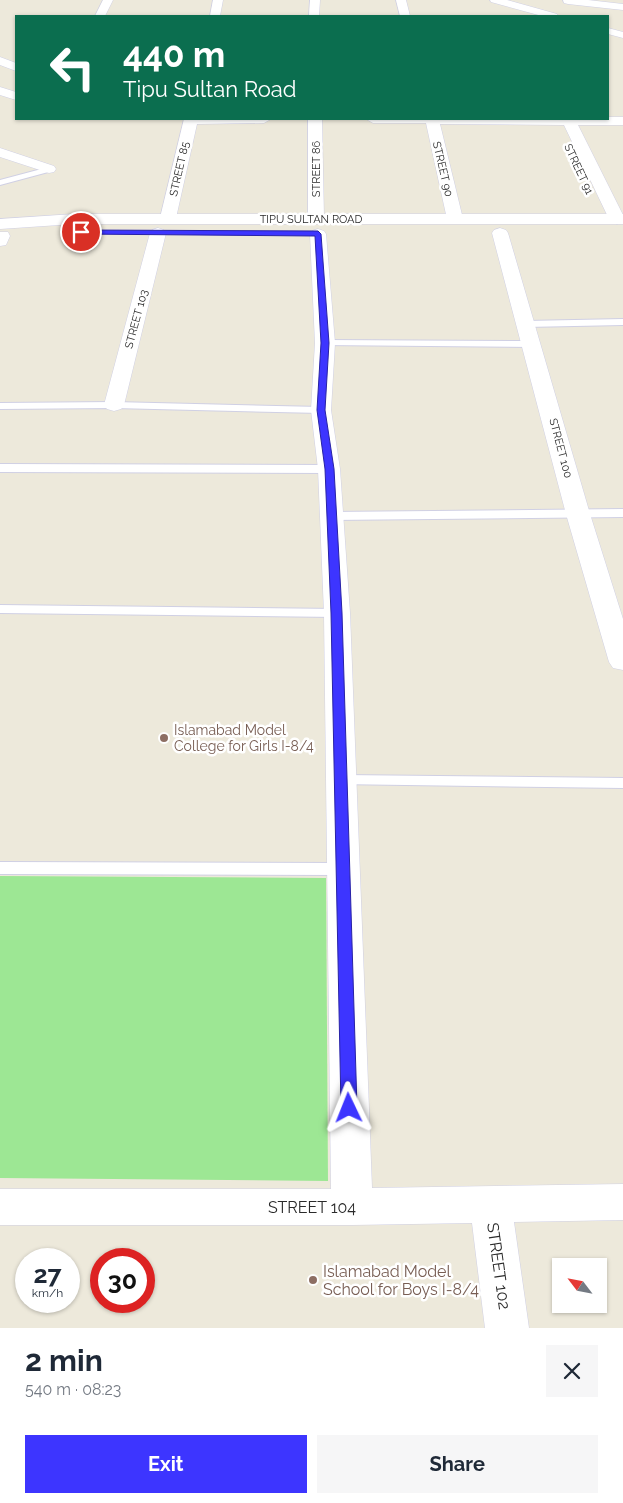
<!DOCTYPE html>
<html lang="en">
<head>
<meta charset="utf-8">
<style>
  body { margin:0; font-family:Raleway,sans-serif; background:#f6f6f7; color:#1f2937; height:100vh; display:flex; flex-direction:column; font-size:19px; white-space:nowrap }
  * { box-sizing:border-box; margin:0 }
  p { font-size:16px; color:#747a83 }
  .icon { flex:none; width:28px; height:28px; fill:none; stroke:currentColor; stroke-width:2; stroke-linecap:round; stroke-linejoin:round }
  .map { position:relative; height:1328px; overflow:hidden }
  .side { display:flex; flex-direction:column; background:#fff; flex:1 }
  .side>* { flex:none }
  .top-card { position:absolute; left:15px; top:15px; width:594px; height:105px; border-radius:0px; box-shadow:0 1px 4px #0004; background:#0b6e4f; color:#fff; overflow:hidden }
  .needle { width:32px; rotate:302deg }
  .fabs { position:absolute; left:552px; top:1258px; display:grid; gap:10px }
  .fabs a { display:grid; place-items:center; width:55px; height:55px; border-radius:0px; background:#fff; box-shadow:0 1px 4px #0004; font-size:25px }
  .speed { position:absolute; left:15px; top:1248px; display:flex; gap:10px; font-size:25px; font-weight:700; text-align:center }
  .speed>* { display:grid; place-content:center; width:65px; height:65px; border-radius:50%; background:#fff; box-shadow:0 1px 4px #0004; line-height:1 }
  .speed small { font-size:12px; font-weight:400 }
  .speed .limit { border:8px solid #d22; background:#fff; color:#111 }
  .pin { position:absolute; display:grid; place-items:center; width:42px; height:42px; color:#fff; margin:-21px; border:2px solid #fff; border-radius:50%; box-shadow:0 1px 5px #0007 }
  .me { position:absolute; width:55px; margin:-28px; rotate:358deg; stroke-linejoin:round; filter:drop-shadow(0 0 4px #0008) }
  .turn { display:flex; align-items:center; gap:18px; height:105px; padding:0 25px; font-size:22px }
  .turn .icon { width:65px; height:65px; stroke-width:2.5 }
  .turn b { display:block; font-size:35px; line-height:42px }
  .round { display:grid; place-items:center; flex:none; width:52px; height:52px; border-radius:0px; background:#f6f6f7 }
  .overview { display:flex; align-items:center; justify-content:space-between; height:85px; padding:0 25px }
  h1 { font-size:30px; font-weight:700; line-height:38px }
  .action { display:flex; gap:10px; margin-top:auto; padding:10px 25px }
  .action a { flex:1; height:58px; border-radius:0px; background:#3d35ff; color:#fff; font-size:20px; font-weight:700; line-height:58px; text-align:center }
  .action a+a { background:#f6f6f7; color:#1f2937 }
  .map>svg:first-child { display:block }
</style>
</head>
<body>
<div class="map">
<svg width="623" height="1328" viewBox="0 0 623 1328">
  <rect width="100%" height="100%" fill="#ede9db"/>
  <!-- green -->
  <path fill="#9de794" d="M0,876L326,878L328,1181L0,1178Z"/>
  <g fill="none" stroke-linecap="round" stroke-linejoin="round">
    <!-- lane casing -->
    <g stroke="#d0d0e4" stroke-width="2">
      <path id="lane" d="M49,167H52V171L0,185V180Z
        M623,319V325L526,327L521,324L526,321Z
        M325,340L532,341L537,344L532,347L321,345L320,343L321,341Z
        M114,402L321,407L327,410L321,413L114,408L0,409V403Z
        M0,464L329,465L335,469L329,473L0,472Z
        M623,509V517L331,520L325,516L331,512Z
        M0,605L337,609L342,610L344,613L342,616L337,617L0,613Z
        M342,775L623,778V788L336,784L334,780L336,776Z
        M0,862L342,863L348,865L351,869L348,873L342,875L0,874Z"/>
    </g>
    <!-- street casing -->
    <g stroke="#d0d0e4" stroke-width="1">
      <path id="street" d="M103,0H113L105,16H95Z
        M213,0H223L220,16H210Z
        M310,0H320L319,16H309Z
        M396,0H406L410,16H400Z
        M490,0H507L557,14L558,16H542L491,2Z
        M563,0H588L623,4V10L568,4L564,3Z
        M608,28L623,32V38L608,34Z
        M0,57L16,63V71L0,65Z
        M0,87L16,92V100L0,95Z
        M608,117H623V125H578L623,215V222L617,224L611,222L609,219L564,125L440,124L463,219L461,222H449L447,219L426,123H373L366,119H608Z
        M184,119H271L264,123L197,124L176,218L174,221H162L160,218Z
        M308,119H322L324,219L322,222H310L308,219Z
        M0,148L54,166L56,169L54,172L49,173L0,157Z
        M158,228L164,230L166,233L124,405L121,409L114,411L107,409L104,405L150,233L152,230Z
        M500,228L506,230L508,233L590,514L623,619V670L613,668L609,662L566,514L492,233L494,230Z
        M318,229L324,231L326,234L335,343L331,410L340,469L350,613L372,1188L623,1184V1220L514,1222L529,1328H485L472,1223L352,1225H0V1189H331L324,613L318,469L311,410L315,343L310,234L312,231Z
        M0,232H8L10,236L6,245L0,246Z"/>
    </g>
    <!-- secondary casing -->
    <g stroke="#d0d0e4" stroke-width="1">
      <path id="secondary" d="M74,214H623V224H74L0,229V219Z"/>
    </g>
    <!-- lane -->
    <use href="#lane" fill="#fff" fill-rule="evenodd"/>
    <!-- street -->
    <use href="#street" fill="#fff" fill-rule="evenodd"/>
    <!-- secondary -->
    <use href="#secondary" fill="#fff" fill-rule="evenodd"/>
  </g>
  <!-- route -->
  <path fill="#3d35ff" stroke="#2822a6" d="M81,230L318,231L321,234L329,343L325,410L334,469L342,613L357,1108L355,1113L349,1115L343,1113L341,1108L331,613L325,469L317,410L321,343L315,236L78,234L77,232Z"/>
  <!-- markers -->
  <g fill="#8d6e63" stroke="#fff" stroke-width="2">
    <circle cx="164" cy="738" r="5"/>
    <circle cx="313" cy="1280" r="5"/>
  </g>
  <g text-anchor="middle" stroke-width="5" stroke-linejoin="round" paint-order="stroke">
    <!-- far-street labels -->
    <g font-size="11" fill="#2a2a2a" stroke="#fff">
      <text transform="translate(179 169) rotate(-77)" y="4">STREET 85</text>
      <text transform="translate(316 169) rotate(-90)" y="4">STREET 86</text>
      <text transform="translate(443 169) rotate(77)" y="4">STREET 90</text>
      <text transform="translate(579 169) rotate(65)" y="4">STREET 91</text>
      <text x="311" y="223">TIPU SULTAN ROAD</text>
      <text transform="translate(136 319) rotate(-75)" y="4">STREET 103</text>
      <text transform="translate(561 448) rotate(75)" y="4">STREET 100</text>
    </g>
    <!-- education labels -->
    <g font-size="14" fill="#785e54" stroke="#fff" text-anchor="start">
      <text x="174" y="735">Islamabad Model<tspan x="174" dy="16">College for Girls I-8/4</tspan></text>
    </g>
    <!-- near-street labels -->
    <g font-size="16" fill="#2a2a2a" stroke="#fff">
      <text x="312" y="1213">STREET 104</text>
      <text transform="translate(499 1266) rotate(82)" y="6">STREET 102</text>
    </g>
    <!-- near-education labels -->
    <g font-size="16" fill="#785e54" stroke="#fff" text-anchor="start">
      <text x="323" y="1277">Islamabad Model<tspan x="323" dy="18">School for Boys I-8/4</tspan></text>
    </g>
  </g>
</svg>
<div class="fabs">
<a><svg class="needle" viewBox="-14 -14 28 28"><path d="M0-13l5 13h-10z" fill="#e53935"/><path d="M0 13l5-13h-10z" fill="#747a83"/></svg></a>
</div>
<div class="speed"><div>27<small>km/h</small></div><div class="limit">30</div></div>
<div class="pin" style="left:81px;top:232px;background:#d93025"><svg class="icon" aria-label="arrive" viewBox="0 0 24 24"><path d="M6 21V4h12l-3 4 3 4H6"/></svg></div>
<svg class="me" style="left:349px;top:1108px" viewBox="-20 -20 40 40"><path d="M0-17L14 15 0 8-14 15z" fill="#3d35ff" stroke="#fff" stroke-width="4"/></svg>
<div class="top-card">
<div class="turn"><svg class="icon" aria-label="left" viewBox="0 0 24 24"><path d="M17 20v-9H6M10 6l-5 5 5 5"/></svg><div><b>440 m</b>Tipu Sultan Road</div></div>
</div>
</div>
<section class="side">
<div class="overview"><div><h1>2 min</h1><p>540 m · 08:23</p></div><a class="round"><svg class="icon" aria-label="close" viewBox="0 0 24 24"><path d="M6 6l12 12M18 6L6 18"/></svg></a></div>
<div class="action"><a>Exit</a><a>Share</a></div>
</section>
</body>
</html>
